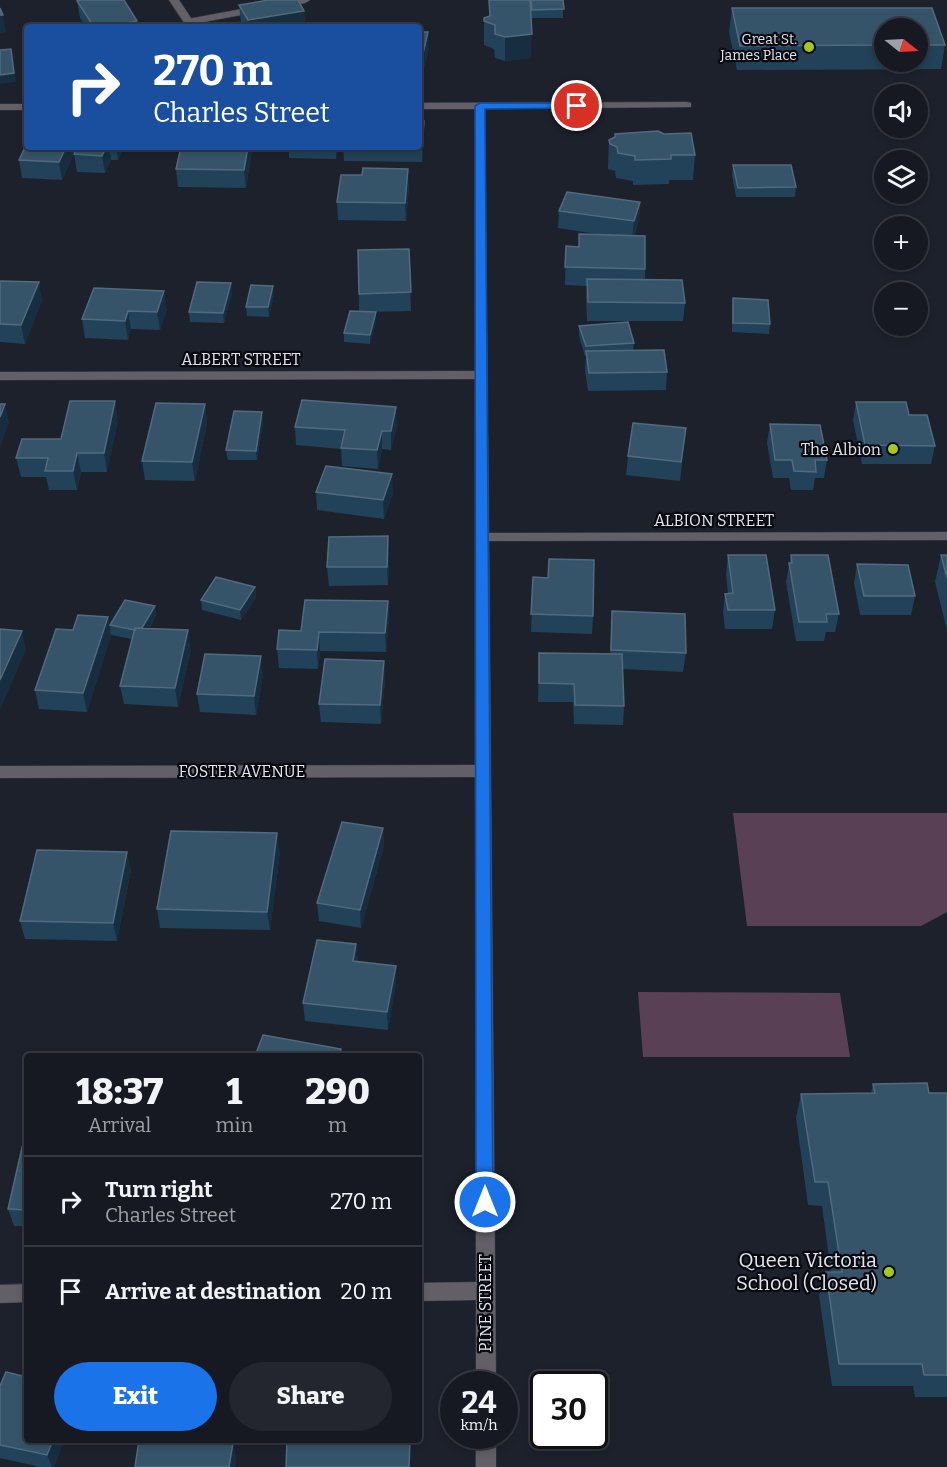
<!DOCTYPE html>
<html lang="en">
<head>
<meta charset="utf-8">
<style>
  body { margin:0; font-family:Bitter,serif; background:#23262e; color:#f1f3f6; height:100vh; display:flex; flex-direction:column; font-size:22px; white-space:nowrap }
  * { box-sizing:border-box; margin:0 }
  p { font-size:20px; color:#9ea0a5 }
  .icon { flex:none; width:33px; height:33px; fill:none; stroke:currentColor; stroke-width:2; stroke-linecap:round; stroke-linejoin:round }
  .map { position:relative; flex:1; overflow:hidden }
  .sheet { position:absolute; left:24px; top:1053px; width:398px; height:390px; display:flex; flex-direction:column; background:#161921; border-radius:6px; box-shadow:0 3px 9px #0003,0 0 0 2px #35383f }
  .sheet>* { flex:none }
  .hud { position:absolute; left:24px; top:24px; width:398px; height:126px; border-radius:6px; box-shadow:0 3px 9px #0003,0 0 0 2px #35383f; background:#1a4fa0; color:#fff; overflow:hidden }
  .needle { width:39px; rotate:108deg }
  .fabs { position:absolute; left:874px; top:18px; display:grid; gap:12px }
  .fabs a { display:grid; place-items:center; width:54px; height:54px; border-radius:50%; background:#161921; box-shadow:0 3px 9px #0003,0 0 0 2px #35383f; font-size:30px }
  .speed { position:absolute; left:440px; top:1371px; display:flex; gap:12px; font-size:30px; font-weight:700; text-align:center }
  .speed>* { display:grid; place-content:center; width:78px; height:78px; border-radius:50%; background:#161921; box-shadow:0 3px 9px #0003,0 0 0 2px #35383f; line-height:1 }
  .speed small { font-size:15px; font-weight:400 }
  .speed .limit { border:3px solid #111; border-radius:9px; background:#fff; color:#111 }
  .pin { position:absolute; display:grid; place-items:center; width:51px; height:51px; color:#fff; margin:-26px; border:3px solid #fff; border-radius:50%; box-shadow:0 2px 6px #0007 }
  .me { position:absolute; width:66px; margin:-33px; rotate:0deg; stroke-linejoin:round; filter:drop-shadow(0 0 4px #0008) }
  .turn { display:flex; align-items:center; gap:21px; height:126px; padding:0 30px; font-size:27px }
  .turn .icon { width:78px; height:78px; stroke-width:2.5 }
  .turn b { display:block; font-size:42px; line-height:51px }
  .eta { display:flex; justify-content:space-evenly; align-items:center; height:102px; text-align:center }
  .eta b { font-size:36px; font-weight:800; line-height:42px }
  .action { display:flex; gap:12px; margin-top:auto; padding:12px 30px }
  .action a { flex:1; height:69px; border-radius:36px; background:#1a73e8; color:#fff; font-size:24px; font-weight:800; line-height:69px; text-align:center }
  .action a+a { background:#23262e; color:#f1f3f6 }
  ul { padding:0; list-style:none }
  li { display:flex; align-items:center; gap:18px; height:90px; padding:0 30px; border-top:2px solid #35383f }
  li div { flex:1 }
  li b { display:block; font-size:22px }
  li em { font-style:normal }
  .map>svg:first-child { display:block }
</style>
</head>
<body>
<div class="map">
<svg width="947" height="1467" viewBox="0 0 947 1467">
  <rect width="100%" height="100%" fill="#1d212c"/>
  <!-- green -->
  <path fill="#594054" d="M733,813H947V912L921,926H747Z
    M638,992L840,993L850,1057H643Z"/>
  <g fill="none" stroke-linecap="round" stroke-linejoin="round">
    <!-- service casing -->
    <g stroke="#393c47" stroke-width="1">
      <path id="service" d="M290,0H310L305,3L188,25L183,22L188,19Z"/>
    </g>
    <!-- minor casing -->
    <g stroke="#393c47" stroke-width="1">
      <path id="minor" d="M169,0H179L197,27H187Z
        M687,102L691,103V107L485,109L489,533L947,532V540L489,541L496,1384H476V1300L418,1301V1283L476,1282L475,777L0,778V766L475,765V379L0,380V372L475,371V109H418V103Z
        M0,104H27V110H0Z
        M27,1284V1302L0,1303V1285Z
        M476,1436H496V1467H476Z"/>
    </g>
    <!-- service -->
    <use href="#service" fill="#626066" fill-rule="evenodd"/>
    <!-- minor -->
    <use href="#minor" fill="#626066" fill-rule="evenodd"/>
  </g>
  <!-- wall -->
  <path fill="#214259" fill-rule="evenodd" d="M489,0L531,58L505,61L495,58L494,49L484,45V18L489,16Z
    M530,0H563V18H531Z
    M77,1L138,27H86L80,18Z
    M239,5L304,11L305,27H244L241,22Z
    M732,8H932L945,45L941,69L737,70L729,32ZM885,28H918V62H885Z
    M418,32L429,49L422,75H418Z
    M418,121H424V138L422,162L344,161L343,147H418Z
    M615,134L695,155L693,180H669V184L633,185V181L616,178L615,171L608,169V165L609,140L615,138Z
    M77,147L62,180L22,178L19,160Z
    M77,147H123L118,160H111L105,173L77,172L74,154Z
    M181,147H252V151L246,188L178,187L176,169Z
    M339,147L336,159L289,158V149Z
    M733,165L796,187L795,197H736L732,175Z
    M409,186L406,221L338,220L337,202Z
    M640,202L639,220L634,236L645,269V280L685,303L683,321H587L586,298L587,286L565,285L566,246L579,247V234L603,235L558,228L559,211Z
    M409,249L411,311L368,312L376,322L370,344L344,342V333L359,311V294Z
    M0,281L42,300L25,344L0,342Z
    M94,288L167,309L160,330L131,329L128,340L85,338L82,319Z
    M232,293L224,323L190,322L189,312Z
    M274,295L269,317L247,316L246,307Z
    M733,298L770,324L769,334L732,332V308Z
    M579,326L634,343L633,351L667,372L666,390L588,391L585,370L586,356H585L579,336Z
    M856,402L909,415L935,446L931,464H862L853,420Z
    M205,404L207,423L195,481L145,480L142,461Z
    M118,420L107,472H81L77,490H49L46,477H21L16,458L61,439Z
    M263,422L257,460H228L226,450Z
    M770,424L827,460L824,478H815L813,490H791L789,478H773L767,443Z
    M397,425L391,450L382,449L378,469L342,466L341,449L296,445L295,427Z
    M686,428L680,481L626,475L628,456Z
    M316,492L393,493L384,519L317,510Z
    M389,554L388,585L329,586L327,567Z
    M728,555L775,610L772,629H725L723,612L725,594H728L726,574Z
    M791,555L839,614L835,632H826L824,641H796L786,582Z
    M941,555H947V630L935,582Z
    M857,564L915,596L911,615H860L854,583Z
    M533,577L593,616L592,634L531,632Z
    M255,587L256,597L241,620L202,610L201,600Z
    M388,601L389,620L386,652L320,651L318,669L279,668L277,649L301,631Z
    M155,606L156,615L149,629L191,649L178,707L124,704L120,686L132,639L111,635L110,625Z
    M612,611L686,653L683,672L623,669L624,706L623,725L574,724L573,702H538L539,653L610,654Z
    M108,617L111,635L87,712L39,709L35,690Z
    M263,675L256,715L200,712L197,694Z
    M385,679L381,724L321,722L319,704Z
    M383,828L384,846L361,928L319,921L317,903Z
    M280,852L270,930L160,928L157,909Z
    M131,870L117,941L25,939L20,921Z
    M356,944L358,962L396,984L388,1030L305,1021L303,1003Z
    M873,1084L929,1093H947V1397H915L913,1386H832L819,1295L826,1272H831L822,1206L808,1205L796,1118L801,1094L871,1093Z
    M27,1126V1226H14L8,1209Z
    M0,1386L64,1440L54,1467H40L0,1458Z"/>
  <!-- shaded-wall -->
  <path fill="#172e40" d="M304,11L305,27H248V20Z
    M0,15H3L6,32L0,33Z
    M137,21L138,27H106Z
    M428,32L429,49L422,75V58Z
    M532,34L531,58L505,61V37Z
    M12,58L16,82L0,84V75Z
    M424,121V138L422,162V145Z
    M66,147H77L62,180L59,162Z
    M106,147H109L111,160L105,173L102,156Z
    M116,147H123L118,160Z
    M248,147H252V151L246,188L244,170Z
    M336,147H339L336,159Z
    M408,169L409,186L406,221L405,203Z
    M640,202L639,220L632,239L634,221Z
    M39,282L42,300L25,344L21,325Z
    M231,283L232,293L224,323L223,313Z
    M273,286L274,295L269,317L268,307Z
    M164,291L167,309L160,330L157,312Z
    M128,311L131,329L128,340L125,321Z
    M376,312V322L370,344V335Z
    M115,401L118,420L107,472L104,453Z
    M5,404L9,423L0,447V417Z
    M205,404L207,423L195,481L192,462Z
    M396,407L397,425L391,450V431Z
    M262,412L263,422L257,460L256,451Z
    M382,431V449L378,469L377,450Z
    M77,453L81,472L77,490L73,471Z
    M392,474L393,493L384,519L383,500Z
    M388,536L389,554L388,585L387,567Z
    M255,587L256,597L241,620L240,610Z
    M388,601L389,620L386,652L385,633Z
    M155,606L156,615L142,641L140,631Z
    M108,617L111,635L87,712L83,693Z
    M188,630L191,649L178,707L175,688Z
    M22,631L26,650L0,710V680Z
    M319,632L320,651L318,669L317,650Z
    M261,656L263,675L256,715L254,696Z
    M384,661L385,679L381,724L380,705Z
    M383,828L384,846L361,928L360,910Z
    M277,833L280,852L270,930L267,912Z
    M127,852L131,870L117,941L113,923Z
    M356,944L358,962L353,961Z
    M396,966V984L388,1030L387,1012Z
    M53,1440H64L54,1467H52L47,1455Z
    M209,1440H215L212,1458L209,1443Z
    M233,1443L236,1458L235,1467H229Z"/>
  <!-- building -->
  <path fill="#365469" stroke="#516a7e" stroke-width="1.5" d="M80,0H124L137,21L106,27H94L77,1Z
    M269,0H298L304,11L248,20L239,5Z
    M489,0H530L532,34L505,37L495,34V25L484,21V18L490,16Z
    M531,0H563L564,9L532,10Z
    M0,8L3,15H0Z
    M732,8H932L945,45H918V28H885V45L740,46Z
    M418,32H428L422,58H418Z
    M11,49L14,73L0,75V50Z
    M418,121H424L422,145L418,144Z
    M658,131L664,134L691,133L695,155H671V159L635,160V156L618,153L617,147L610,144L609,140L615,137V134Z
    M27,143V147H66L59,162L19,160Z
    M77,147H106L102,156L74,154Z
    M181,147H248L244,170L176,169Z
    M289,147H336V150L289,149Z
    M733,165H791L796,187L738,188Z
    M363,168L408,169L405,203L337,202L341,175H362Z
    M567,192L640,202L634,221L559,211Z
    M579,234L645,236V269L565,267L566,246L579,247Z
    M409,249L411,292L359,294L358,250Z
    M587,279L682,280L685,303L588,302Z
    M0,281L39,282L21,325L0,324Z
    M197,282L231,283L223,313L189,312Z
    M251,285L273,286L268,307H246Z
    M94,288L164,291L157,312L128,311L125,321L82,319Z
    M733,298L768,300L770,324L733,323Z
    M350,311L376,312L370,335L344,333Z
    M628,322L634,343L586,346L579,326Z
    M664,350L667,372L589,373L586,351Z
    M302,400L396,407L391,431H382L377,450L341,448L345,430L295,427Z
    M70,401H115L104,453H77L73,471H45L48,458H16L22,439H61Z
    M856,402H906L909,415H927L935,446L865,445Z
    M156,403L205,404L192,462L142,461Z
    M0,404H5L0,417Z
    M234,411L262,412L256,451L226,450Z
    M633,423L686,428L681,462L628,456Z
    M770,424L820,425L827,460H815L816,472L794,471L792,460H775Z
    M326,466L392,474L383,500L316,492Z
    M388,536L387,567H327L329,537Z
    M728,555H766L775,610H728L725,594L733,593Z
    M791,555H828L839,614H826L827,622H799L789,563H792Z
    M941,555H947V578Z
    M549,559L594,560L593,616L531,614L533,577L548,578Z
    M857,564L908,565L915,596H864Z
    M216,577L255,587L240,610L201,600Z
    M125,600L155,606L142,628H135V630L110,625Z
    M305,600L388,601L385,633L319,632L317,650L277,649L279,630L301,631Z
    M612,611L685,614L686,653L611,650Z
    M78,615L108,617L83,693L35,690L56,629L73,630Z
    M135,628L188,630L175,688L120,686Z
    M0,629L22,631L0,680Z
    M539,653L622,654L624,706L575,705L574,684L539,683Z
    M205,654L261,656L254,696L197,694Z
    M325,659L384,661L380,705L319,704Z
    M342,822L383,828L360,910L317,903Z
    M171,831L277,833L267,912L157,909Z
    M37,850L127,852L113,923L20,921Z
    M317,940L356,944L353,961L396,966L387,1012L303,1003Z
    M263,1035L341,1049L339,1056H255Z
    M927,1083L929,1093H947V1375H924L922,1364H839L826,1272H842L828,1182H815L801,1094L875,1093L873,1084Z
    M27,1126V1210L8,1209Z
    M6,1372L27,1377V1440H53L47,1455L0,1445V1386Z
    M139,1440H209V1443H233L229,1467H135Z
    M287,1440H410L409,1467H286Z"/>
  <!-- route -->
  <path fill="#1a73e8" stroke="#114b97" stroke-width="1.5" d="M480,103H577L581,106L577,108L485,109L493,1202L491,1208L485,1210L479,1208L476,1202L475,106Z"/>
  <!-- markers -->
  <g fill="#a8c71d" stroke="#090a10" stroke-width="2">
    <circle cx="809" cy="47" r="6"/>
    <circle cx="893" cy="449" r="6"/>
    <circle cx="889" cy="1272" r="6"/>
  </g>
  <g text-anchor="middle" stroke-width="4.5" stroke-linejoin="round" paint-order="stroke">
    <!-- far-poi labels -->
    <g font-size="14" fill="#e2e5ed" stroke="#090a10" text-anchor="end">
      <text x="797" y="44">Great St.<tspan x="797" dy="16">James Place</tspan></text>
    </g>
    <!-- street labels -->
    <g font-size="16" fill="#e2e5ed" stroke="#090a10">
      <text x="241" y="365">ALBERT STREET</text>
      <text x="714" y="526">ALBION STREET</text>
      <text x="242" y="777">FOSTER AVENUE</text>
      <text transform="translate(485 1303) rotate(-90)" y="6">PINE STREET</text>
    </g>
    <!-- poi labels -->
    <g font-size="16" fill="#e2e5ed" stroke="#090a10" text-anchor="end">
      <text x="881" y="455">The Albion</text>
    </g>
    <!-- near-poi labels -->
    <g font-size="20" fill="#e2e5ed" stroke="#090a10" text-anchor="end">
      <text x="877" y="1267">Queen Victoria<tspan x="877" dy="23">School (Closed)</tspan></text>
    </g>
  </g>
</svg>
<div class="fabs">
<a><svg class="needle" viewBox="-14 -14 28 28"><path d="M0-13l5 13h-10z" fill="#e53935"/><path d="M0 13l5-13h-10z" fill="#9ea0a5"/></svg></a>
<a><svg class="icon" aria-label="sound" viewBox="0 0 24 24"><path d="M4 9h4l5-4v14l-5-4H4zM17 9q2 3 0 6"/></svg></a>
<a><svg class="icon" aria-label="layers" viewBox="0 0 24 24"><path d="M12 4l9 5-9 5-9-5zM3 14l9 5 9-5"/></svg></a>
<a>+</a>
<a>−</a>
</div>
<div class="speed"><div>24<small>km/h</small></div><div class="limit">30</div></div>
<div class="pin" style="left:577px;top:106px;background:#d93025"><svg class="icon" aria-label="arrive" viewBox="0 0 24 24"><path d="M6 21V4h12l-3 4 3 4H6"/></svg></div>
<svg class="me" style="left:485px;top:1202px" viewBox="-20 -20 40 40"><circle r="17" fill="#1a73e8" stroke="#fff" stroke-width="3"/><path d="M0-11L8 9 0 5-8 9z" fill="#fff"/></svg>
<div class="hud">
<div class="turn"><svg class="icon" aria-label="right" viewBox="0 0 24 24"><path d="M7 20v-9h11M14 6l5 5-5 5"/></svg><div><b>270 m</b>Charles Street</div></div>
</div>
<section class="sheet">
<div class="eta">
<div><b>18:37</b><p>Arrival</p></div>
<div><b>1</b><p>min</p></div>
<div><b>290</b><p>m</p></div>
</div>
<ul>
<li><svg class="icon" aria-label="right" viewBox="0 0 24 24"><path d="M7 20v-9h11M14 6l5 5-5 5"/></svg><div><b>Turn right</b><p>Charles Street</p></div><em>270 m</em></li>
<li><svg class="icon" aria-label="arrive" viewBox="0 0 24 24"><path d="M6 21V4h12l-3 4 3 4H6"/></svg><div><b>Arrive at destination</b></div><em>20 m</em></li>
</ul>
<div class="action"><a>Exit</a><a>Share</a></div>
</section>
</div>
</body>
</html>
